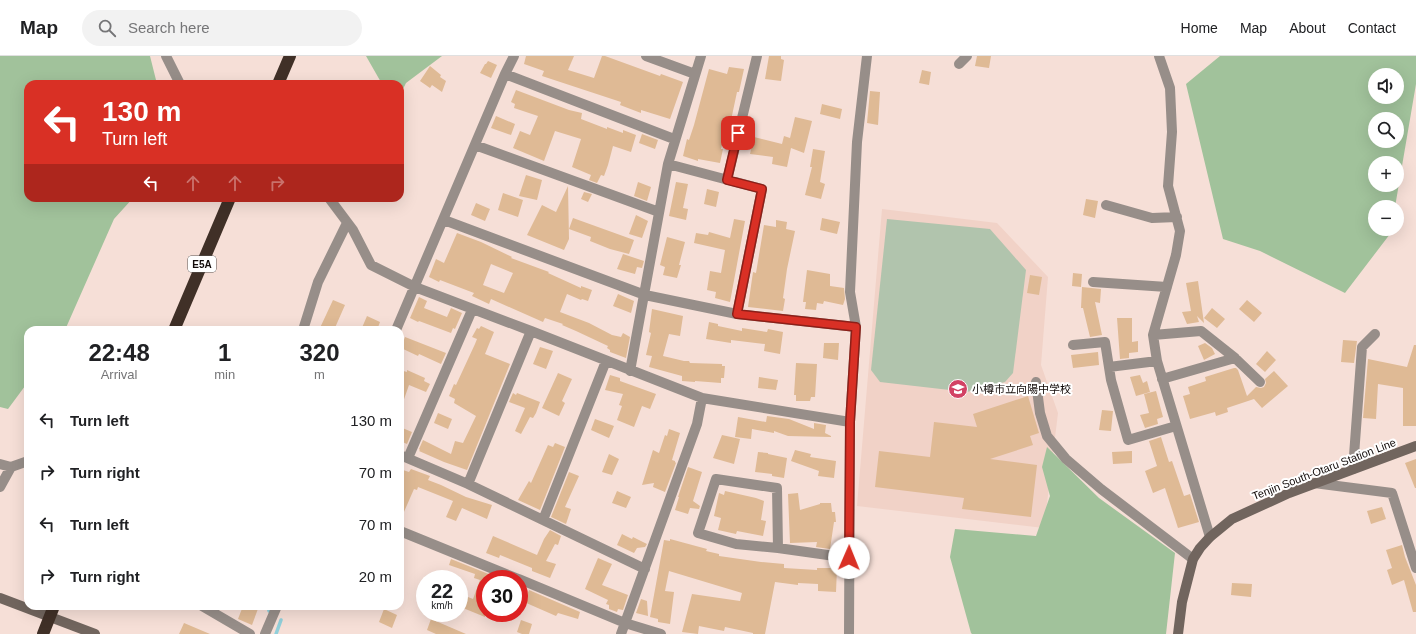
<!DOCTYPE html>
<html lang="en">
<head>
<meta charset="utf-8">
<style>
  body { margin:0; font-family:Arial,"Noto Sans JP",sans-serif; background:#f2f2f2; color:#202124; height:100vh; display:flex; flex-direction:column; font-size:15px; white-space:nowrap }
  * { box-sizing:border-box; margin:0 }
  p { font-size:13px; color:#757577 }
  .icon { flex:none; width:22px; height:22px; fill:none; stroke:currentColor; stroke-width:2; stroke-linecap:round; stroke-linejoin:round }
  .map { position:relative; flex:1; overflow:hidden }
  .sheet { position:absolute; left:24px; top:270px; width:380px; height:284px; display:flex; flex-direction:column; background:#fff; border-radius:12px; box-shadow:0 4px 16px #0002 }
  .sheet>* { flex:none }
  .banner { position:absolute; left:24px; top:24px; width:380px; height:122px; border-radius:12px; box-shadow:0 4px 16px #0002; background:#d93025; color:#fff; overflow:hidden }
  .fabs { position:absolute; left:1368px; top:12px; display:grid; gap:8px }
  .fabs a { display:grid; place-items:center; width:36px; height:36px; border-radius:50%; background:#fff; box-shadow:0 4px 16px #0002; font-size:20px }
  .speed { position:absolute; left:416px; top:514px; display:flex; gap:8px; font-size:20px; font-weight:700; text-align:center }
  .speed>* { display:grid; place-content:center; width:52px; height:52px; border-radius:50%; background:#fff; box-shadow:0 4px 16px #0002; line-height:1 }
  .speed small { font-size:10px; font-weight:400 }
  .speed .limit { border:6px solid #d22; background:#fff; color:#111 }
  .pin { position:absolute; display:grid; place-items:center; width:34px; height:34px; color:#fff; margin:-17px; border-radius:8px; box-shadow:0 2px 6px #0006 }
  .me { position:absolute; width:44px; margin:-22px; rotate:1deg; stroke-linejoin:round; filter:drop-shadow(0 0 3px #0008) }
  .turn { display:flex; align-items:center; gap:14px; height:84px; padding:0 12px; font-size:18px }
  .turn .icon { width:52px; height:52px; stroke-width:2.5 }
  .turn b { display:block; font-size:28px; line-height:34px }
  .lanes { display:flex; align-items:center; height:38px; padding:0 12px; background:#0003; justify-content:center; gap:20px; direction:ltr }
  .lanes .off { opacity:.35 }
  .eta { display:flex; justify-content:space-evenly; align-items:center; height:68px; text-align:center }
  .eta b { font-size:24px; font-weight:700; line-height:28px }
  ul { padding:0; list-style:none }
  li { display:flex; align-items:center; gap:12px; height:52px; padding:0 12px }
  li div { flex:1 }
  li b { display:block; font-size:15px }
  li em { font-style:normal }
  header { display:flex; align-items:center; gap:24px; box-sizing:border-box; height:56px; padding:0 20px; background:#fff; border-bottom:1px solid #e0e0e0 }
  header strong { font-size:19px }
  nav { display:flex; gap:22px; margin-inline-start:auto; font-size:14px }
  .search { width:280px; height:36px; background:#f2f2f2; display:flex; align-items:center; gap:10px; box-sizing:border-box; padding:0 14px; border-radius:22px; color:#757577; font-size:15px }
  .map>svg:first-child { display:block }
</style>
</head>
<body>
<header>
<strong>Map</strong>
<div class="search"><svg class="icon" aria-label="search" viewBox="0 0 24 24"><circle cx="10" cy="10" r="6"/><path d="M15 15l6 6"/></svg>Search here</div>
<nav><a>Home</a><a>Map</a><a>About</a><a>Contact</a></nav>
</header>
<div class="map">
<svg width="1416" height="578" viewBox="0 0 1416 578">
  <rect width="100%" height="100%" fill="#f6dfd7"/>
  <!-- built -->
  <path fill="#f1d2c7" d="M882,153L997,167L1048,221L1041,309L1058,357L1044,472L857,450Z"/>
  <!-- green -->
  <path fill="#b1c4ad" d="M887,163L990,173L1026,214L1013,317L1005,326L967,336L880,326L871,314Z"/>
  <!-- forest -->
  <path fill="#a1c29b" fill-rule="evenodd" d="M0,0H150L157,28H28V142H133L114,163L65,274H28V326L8,353L0,351Z
    M366,0H442L406,27L400,39V28H382Z
    M1220,0H1416V28L1395,151H1375V173H1391L1390,178L1345,237L1260,195L1223,183L1186,28ZM1375,19H1397V41H1375ZM1375,63H1397V85H1375ZM1375,107H1397V129H1375Z
    M1047,391L1099,442L1175,497L1166,578H972L971,577L950,501L955,473L1036,480L1050,440L1042,411Z"/>
  <g fill="none" stroke-linecap="round" stroke-linejoin="round">
    <!-- stream -->
    <path stroke="#91cfda" stroke-width="3.5" d="M268,550L269,555
      M276,578L281,564"/>
  </g>
  <!-- building -->
  <path fill="#dfba95" fill-rule="evenodd" d="M526,0H574L568,14L594,22L602,0H605L660,20L661,18L683,26L670,63L641,54V57L620,49L621,46L542,20L544,15L524,8Z
    M769,0H781V3L784,4L781,25L765,23Z
    M977,0H991L989,12L975,10Z
    M488,5L497,9L491,22L480,17L485,8H486Z
    M430,10L441,19L440,21L446,25L442,36L432,29L430,32L420,25Z
    M729,11L744,13L739,36H737L730,69L727,68L721,93H723L720,107L698,103V105L683,100L687,83L689,84L694,69L709,13L727,18Z
    M922,14L931,16L929,29L919,27Z
    M516,34L569,54L582,57L581,63L607,73V71L623,77V74L636,79L631,96L613,90L608,109L604,120L601,119L597,127L589,124L591,119L572,111L581,83L555,75L544,105L513,92L520,75L530,79L538,60L514,52L515,48L511,46Z
    M870,35L880,36L878,69L867,67Z
    M822,48L842,53L840,63L820,58Z
    M496,60L515,68L511,79L491,72Z
    M795,61L812,65L804,97L791,92L787,111L772,108L773,101L750,98L754,81L782,88L784,80L790,82Z
    M642,78L658,84L655,93L639,87Z
    M813,93L825,95L820,126L825,128L821,143L805,139L812,111H810Z
    M526,119L542,124L537,144L519,140Z
    M638,126L651,131L647,145L634,140Z
    M676,126L688,128L683,152L688,153L686,164L669,160Z
    M568,130L569,183L564,194L527,179L542,149L556,156Z
    M707,133L719,136L716,151L704,148Z
    M584,136L592,138L588,146L581,143Z
    M503,137L523,144L518,161L498,154Z
    M1086,143L1098,145L1095,162L1083,159Z
    M476,147L490,153L485,165L471,159Z
    M636,159L648,165L642,182L629,178Z
    M573,162L634,184L629,198L610,193L590,185L591,181L569,173Z
    M822,162L840,166L837,178L820,174Z
    M734,163L745,165L730,246L715,242L716,236L707,234L710,215L721,217L725,194L694,187L696,177L708,179L709,176L730,182Z
    M776,164L787,166L786,173L795,175L787,213L783,242L785,243L783,255L748,251L753,216L756,217L764,169L776,171Z
    M457,177L481,186L512,201L511,202L549,216L548,217L581,232V230L592,234L588,245L582,243L581,244L567,238L560,256L589,267L612,279L621,281L623,277L630,281L626,302L610,296V294L607,292L608,290L576,275L562,269L563,268L545,262L543,266L491,243L489,248L472,240L474,237L440,224L439,226L429,221L436,203L444,207ZM491,208L513,217L504,237L483,229Z
    M667,181L685,186L679,209H681L677,222L663,219L665,211L660,209Z
    M623,198L644,205L642,212L637,211L635,218L617,213Z
    M807,214L830,218V230L844,232L845,243L843,249L824,245L823,248L817,247L816,254L805,253L806,246H803Z
    M1073,217L1082,218L1081,231L1072,230Z
    M1030,219L1042,221L1039,239L1027,237Z
    M1198,225L1204,267L1197,260L1199,266L1187,268L1182,256L1191,255L1186,227Z
    M1082,231L1101,233L1100,247L1095,246L1102,279L1090,281L1083,252H1081Z
    M618,238L634,245L631,257L613,250Z
    M419,241L427,245L424,252L447,261L451,252L462,257L455,273L453,272L451,277L419,265L418,266L410,262Z
    M333,244L345,249L334,274H319Z
    M1247,244L1262,257L1254,266L1239,253Z
    M1212,252L1225,263L1217,272L1204,262Z
    M652,253L683,260L680,280L669,278L663,300L684,305H689L690,307L722,308V310H725L724,322H721V327L695,325V326L682,325V320L649,311L652,300L646,299L651,277L649,276Z
    M367,260L380,266L377,274H361Z
    M1117,262H1132V286L1138,285V296L1129,297V302L1120,303Z
    M709,266L718,268V270L742,275V272L767,276L768,273L783,276L780,298L764,295L765,288L731,284V287L706,283Z
    M481,270L494,276L485,298L510,308L467,414L444,406L419,395L420,394L419,393L423,384L451,398L455,385L463,387L476,360L454,347L455,343L449,340L454,328L456,329L475,288L477,283L472,281L477,272L479,273Z
    M405,281L446,297L441,308L419,298L418,300L401,292Z
    M1343,284L1357,285L1354,307L1341,306Z
    M824,287H839L838,304L823,302Z
    M1205,287L1212,292L1215,298L1204,304L1198,290Z
    M1414,289H1416V370H1403V332L1378,328L1376,363L1363,362L1368,303L1407,311Z
    M540,291L553,295L546,313L533,308Z
    M1267,295L1276,304L1265,316L1256,308Z
    M1098,296L1099,309L1073,312L1071,299Z
    M796,307L817,308L815,341H811L810,345H796V339H794Z
    M1234,312H1236L1238,314L1247,340L1256,331L1261,332L1264,331L1266,327L1265,323L1274,315L1288,330L1262,352L1254,343L1227,352L1228,356L1216,360L1215,356L1190,363L1183,340L1190,338L1188,331L1206,325L1205,321Z
    M400,314L407,316V314L425,322L424,325L430,328L426,336L409,329L402,349H400Z
    M558,317L572,323L562,345L565,347L559,360L542,352Z
    M610,319L620,322V325L656,338L650,353L642,350L634,371L617,364L622,350L619,349L623,338L605,334Z
    M1140,319L1143,327L1147,325L1150,336L1136,340L1130,321Z
    M759,321L778,324L776,334L758,332Z
    M1156,335L1163,361L1157,363L1158,368L1145,372L1140,359L1149,357L1144,338Z
    M513,337L516,339L517,337L540,346L536,357L533,362L530,361L521,378L515,375L525,352L509,346Z
    M1028,340L1039,377L1030,380L1033,389L990,403L1037,409L1031,461L962,453L964,442L875,431L879,395L930,401L934,366L977,371L973,358Z
    M1102,354L1113,355L1111,375L1099,374Z
    M438,357L452,363L448,373L434,367Z
    M767,360L789,363L814,373V367L826,369L825,377L831,380V381L788,380L774,375V377L752,373L751,383L735,381L738,361L766,366Z
    M595,363L614,370L609,382L591,374Z
    M400,371L412,376L407,388L400,385Z
    M669,373L680,377L672,404L675,405V406L676,407L665,436L653,431L654,427L642,429L653,394L659,397L665,379L667,380Z
    M722,379L740,383L734,408L713,402Z
    M1161,381L1169,406L1172,405L1184,440L1190,438L1199,466L1178,472L1165,432L1153,437L1145,415L1157,410L1149,385Z
    M555,387L565,391L540,454L518,444L529,425L531,427L548,389L553,391Z
    M795,394L811,398L810,401L836,405L834,422L818,420L819,415L791,405Z
    M1132,395V407L1113,408L1112,396Z
    M758,396L768,397V398L787,402L784,422L772,420V418L755,416Z
    M609,398L619,403L612,419L602,416Z
    M1416,403V432H1415L1405,407Z
    M688,411L702,416L693,445L700,450L699,453L690,452L688,458L675,454L679,441H678Z
    M411,413L430,420L428,424L441,429L466,441L492,449L487,463L462,452L456,465L446,461L453,445L418,431L417,434L414,433L400,465V420L403,414L409,416Z
    M569,416L579,420L565,451L571,453L566,468L551,461Z
    M617,435L631,441L626,452L612,447Z
    M725,435L756,442L764,445L761,464L766,465L763,480L737,475L736,478L718,474L721,462L714,460L719,437L724,439Z
    M798,437L800,454L820,448V447H831L832,456H835L836,466H834L830,493L816,491L817,486L790,487L788,438Z
    M1382,451L1386,463L1371,468L1367,455Z
    M550,474L561,480L558,489L555,488L546,505L556,508L550,522L532,515V512L500,499L499,502L486,497L493,480L537,499L544,483Z
    M622,478L632,483L633,481L647,488L645,491L637,492L634,497L617,489Z
    M670,483L707,493L706,495L719,498V500L761,506L784,508V512L817,514V512H837L836,536L818,535V528L798,527V529L775,526L765,578H753V577L725,571L724,575L699,570L698,578L682,576L692,538L740,545L742,537L669,515L665,535L674,536L670,568L658,566V563L650,561L664,484L670,485Z
    M1402,489L1405,501L1416,529V556H1413L1404,524L1392,529L1387,514L1392,512L1386,494Z
    M598,502L612,508L602,529L628,539L623,554L618,553L617,556L609,553V549L606,548L608,544L585,533Z
    M451,503L501,523H485V561L463,552L468,541L473,543L480,524L474,522L475,518L449,509Z
    M1232,527L1252,528L1251,541L1231,539Z
    M529,534L580,556L578,563L558,557L556,560L524,546Z
    M641,543L647,545L648,560L636,557Z
    M243,550H259L252,569L238,563Z
    M384,553L397,559L392,572L379,566Z
    M431,563L466,578H436L427,574Z
    M521,564L532,568L529,578H522L517,576Z
    M184,567L210,578H179Z"/>
  <g fill="none" stroke-linecap="round" stroke-linejoin="round">
    <!-- street -->
    <path stroke="#978e89" stroke-width="10" d="M166,0L180,28
      M646,0L695,18
      M1159,0L1170,32L1172,76L1168,130L1180,175L1176,199L1153,279L1157,305L1210,481
      M959,8L967,0
      M505,18L674,83
      M475,89L659,156
      M668,108L762,133L737,258
      M727,124L757,0
      M329,142L353,174L371,209L415,231L531,275L702,342L850,366
      M1106,149L1152,162L1177,161
      M444,164L645,239L737,258L856,271
      M1093,226L1167,231
      M303,274L318,226L347,167
      M396,274L505,18L514,0
      M1153,279L1201,275L1235,302L1260,326
      M1073,289L1105,286L1111,324L1128,384L1176,370
      M1109,311L1157,305
      M630,315L668,108L701,0
      M1162,323L1235,302
      M1036,326L1040,357L1047,380L1066,403L1101,433L1193,503
      M400,399L468,428L645,513
      M408,402L472,254
      M0,408L11,411
      M1353,413L1362,291L1375,278
      M1314,427L1392,437L1416,512
      M468,428L531,275
      M0,431L11,411L28,405
      M543,464L606,305
      M400,475L518,523
      M778,492L777,432L716,423L698,477L736,488L778,492L849,502
      M519,523L625,567L661,578
      M202,550L250,578
      M265,578L277,550
      M621,578L697,368L702,342
      M849,578L850,366L856,271L850,236L857,86L867,0"/>
    <!-- secondary -->
    <path stroke="#71655e" stroke-width="10" d="M0,542L95,578
      M1178,578L1182,546L1193,503L1200,492L1210,481L1232,463L1289,437L1416,390"/>
    <!-- highway -->
    <path stroke="#403027" stroke-width="12" d="M278,28L290,0
      M174,274L230,142
      M43,578L54,550"/>
  </g>
  <g fill="none" stroke-linecap="round" stroke-linejoin="round">
    <!-- route casing -->
    <g stroke="#8d1f18" stroke-width="10">
      <path id="route" d="M738,77L727,124L762,133L737,258L856,271L850,366L849,502"/>
    </g>
    <!-- route -->
    <use href="#route" stroke="#d93025" stroke-width="7"/>
  </g>
  <!-- icons -->
  <defs>
    <g id="school-disc" transform="scale(1)"><circle r="9.5" fill="#d24264" stroke="#fff"/><path d="M0-5L7-2L0 1L-7-2ZM-4 1L0 2.5L4 1V4Q0 6-4 4Z" fill="#fff"/></g>
  </defs>
  <g fill-rule="evenodd">
    <use href="#school-disc" x="958" y="333"/>
  </g>
  <g text-anchor="middle" stroke-width="4" stroke-linejoin="round" paint-order="stroke">
    <!-- shield labels -->
    <rect fill="#fff" stroke="#585452" stroke-width="1" x="188" y="200" width="28" height="16" rx="3"/>
    <g font-size="10" font-weight="bold" fill="#110a08">
      <text x="202" y="212">E5A</text>
    </g>
    <!-- poi labels -->
    <g font-size="11" fill="#110a08" stroke="#fff" text-anchor="start">
      <text x="972" y="337">小樽市立向陽中学校</text>
    </g>
    <!-- street labels -->
    <g font-size="11" fill="#110a08" stroke="#fff">
      <text transform="translate(1324 413) rotate(-21)" y="4">Tenjin South-Otaru Station Line</text>
    </g>
  </g>
</svg>
<div class="fabs">
<a><svg class="icon" aria-label="sound" viewBox="0 0 24 24"><path d="M4 9h4l5-4v14l-5-4H4zM17 9q2 3 0 6"/></svg></a>
<a><svg class="icon" aria-label="search" viewBox="0 0 24 24"><circle cx="10" cy="10" r="6"/><path d="M15 15l6 6"/></svg></a>
<a>+</a>
<a>−</a>
</div>
<div class="speed"><div>22<small>km/h</small></div><div class="limit">30</div></div>
<div class="pin" style="left:738px;top:77px;background:#d93025"><svg class="icon" aria-label="arrive" viewBox="0 0 24 24"><path d="M6 21V4h12l-3 4 3 4H6"/></svg></div>
<svg class="me" style="left:849px;top:502px" viewBox="-20 -20 40 40"><circle r="19" fill="#fff"/><path d="M0-13L10 11 0 6-10 11z" fill="#d93025"/></svg>
<div class="banner">
<div class="turn"><svg class="icon" aria-label="left" viewBox="0 0 24 24"><path d="M17 20v-9H6M10 6l-5 5 5 5"/></svg><div><b>130 m</b>Turn left</div></div>
<div class="lanes"><svg class="icon" aria-label="left" viewBox="0 0 24 24"><path d="M17 20v-9H6M10 6l-5 5 5 5"/></svg><svg class="icon off" aria-label="ahead" viewBox="0 0 24 24"><path d="M12 20V5M6 11l6-6 6 6"/></svg><svg class="icon off" aria-label="ahead" viewBox="0 0 24 24"><path d="M12 20V5M6 11l6-6 6 6"/></svg><svg class="icon off" aria-label="right" viewBox="0 0 24 24"><path d="M7 20v-9h11M14 6l5 5-5 5"/></svg></div>
</div>
<section class="sheet">
<div class="eta">
<div><b>22:48</b><p>Arrival</p></div>
<div><b>1</b><p>min</p></div>
<div><b>320</b><p>m</p></div>
</div>
<ul>
<li><svg class="icon" aria-label="left" viewBox="0 0 24 24"><path d="M17 20v-9H6M10 6l-5 5 5 5"/></svg><div><b>Turn left</b></div><em>130 m</em></li>
<li><svg class="icon" aria-label="right" viewBox="0 0 24 24"><path d="M7 20v-9h11M14 6l5 5-5 5"/></svg><div><b>Turn right</b></div><em>70 m</em></li>
<li><svg class="icon" aria-label="left" viewBox="0 0 24 24"><path d="M17 20v-9H6M10 6l-5 5 5 5"/></svg><div><b>Turn left</b></div><em>70 m</em></li>
<li><svg class="icon" aria-label="right" viewBox="0 0 24 24"><path d="M7 20v-9h11M14 6l5 5-5 5"/></svg><div><b>Turn right</b></div><em>20 m</em></li>
</ul>
</section>
</div>
</body>
</html>
